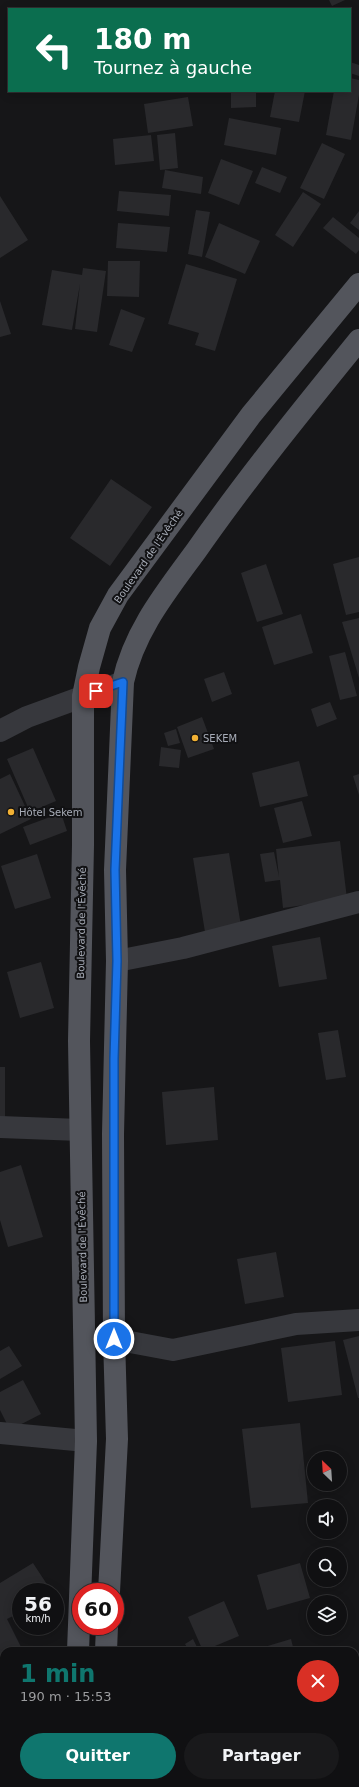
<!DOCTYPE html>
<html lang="fr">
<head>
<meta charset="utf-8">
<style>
  body { margin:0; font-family:"DejaVu Sans",sans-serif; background:#19191b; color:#f1f3f6; height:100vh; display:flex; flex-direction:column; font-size:15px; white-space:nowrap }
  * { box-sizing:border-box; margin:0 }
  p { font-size:13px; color:#9c9d9f }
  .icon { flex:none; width:22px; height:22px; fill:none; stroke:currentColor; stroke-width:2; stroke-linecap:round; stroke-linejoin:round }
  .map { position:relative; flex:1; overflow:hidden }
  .drawer { position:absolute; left:0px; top:1647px; width:359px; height:140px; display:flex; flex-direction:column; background:#101012; border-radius:12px 12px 0 0; box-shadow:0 2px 10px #0003,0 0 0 1px #303032 }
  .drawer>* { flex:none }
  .guide { position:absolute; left:8px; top:8px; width:343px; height:84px; border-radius:0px; box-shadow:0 2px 10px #0003,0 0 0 1px #303032; background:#0b6e4f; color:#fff; overflow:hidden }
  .needle { width:26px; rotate:335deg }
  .fabs { position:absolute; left:307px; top:1451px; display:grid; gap:8px }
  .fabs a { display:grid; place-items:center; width:40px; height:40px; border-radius:50%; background:#101012; box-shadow:0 2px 10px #0003,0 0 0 1px #303032; font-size:20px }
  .speed { position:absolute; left:12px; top:1583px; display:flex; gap:8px; font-size:20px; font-weight:700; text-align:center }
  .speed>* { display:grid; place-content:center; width:52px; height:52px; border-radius:50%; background:#101012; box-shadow:0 2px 10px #0003,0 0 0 1px #303032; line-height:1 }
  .speed small { font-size:10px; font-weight:400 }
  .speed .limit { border:6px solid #d22; background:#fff; color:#111 }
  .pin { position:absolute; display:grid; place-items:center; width:34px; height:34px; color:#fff; margin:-17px; border-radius:8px; box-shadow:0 2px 6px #0006 }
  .me { position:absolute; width:44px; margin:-22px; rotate:0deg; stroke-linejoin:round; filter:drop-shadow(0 0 3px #0008) }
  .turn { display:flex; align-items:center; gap:14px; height:84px; padding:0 20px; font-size:18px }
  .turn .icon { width:52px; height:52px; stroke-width:2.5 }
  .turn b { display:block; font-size:28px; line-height:34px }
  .round { display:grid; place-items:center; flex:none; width:42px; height:42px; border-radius:21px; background:#19191b }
  .overview { display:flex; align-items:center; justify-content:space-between; height:68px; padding:0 20px }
  h1 { font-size:24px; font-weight:700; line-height:30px; color:#0f766e }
  .cta { display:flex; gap:8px; margin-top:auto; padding:8px 20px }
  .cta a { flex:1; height:46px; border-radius:24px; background:#0f766e; color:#fff; font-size:16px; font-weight:700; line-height:46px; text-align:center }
  .cta a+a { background:#19191b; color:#f1f3f6 }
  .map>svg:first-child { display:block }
</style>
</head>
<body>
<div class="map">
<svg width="359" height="1787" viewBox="0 0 359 1787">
  <rect width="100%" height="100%" fill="#161618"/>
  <!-- building -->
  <path fill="#29292c" d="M329,0H345L332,6Z
    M350,62L359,65V76L350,73Z
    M350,78L359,80V95L351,140L326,135L334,91H350Z
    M231,91H256V107L231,108Z
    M275,91H305L299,122L270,117Z
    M188,97L193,126L148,133L144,104Z
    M229,118L281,128L276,155L224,145Z
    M175,133L178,168L160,170L157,135Z
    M151,135L154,161L115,165L113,139Z
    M322,143L345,154L324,199L300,188Z
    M221,159L253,171L239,205L208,193Z
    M262,167L287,177L280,193L255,183Z
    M165,170L203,177L201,194L162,188Z
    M119,191L171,195L169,216L117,211Z
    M303,192L321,204L293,247L275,235Z
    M0,196L28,240L0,258Z
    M196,210L210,212L202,257L188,254Z
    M359,211V230L350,223Z
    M333,217L359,238V250L356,254L323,228Z
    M118,223L170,227L167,252L116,248Z
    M219,223L260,241L245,274L205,257Z
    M108,261H140L139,297L107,296Z
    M186,264L237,279L215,351L195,345L199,333L168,324Z
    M83,268L106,271L97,332L75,329L80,284L72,330L42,325L52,270L82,275Z
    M0,301L11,334L0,337Z
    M121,309L145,318L132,352L109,345Z
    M111,479L152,507L110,566L70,538Z
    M359,557V612L346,615L333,564Z
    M266,564L283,614L257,622L241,573Z
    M301,614L313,653L274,665L262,627Z
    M359,618V678L342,622Z
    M345,652L357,696L340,700L329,656Z
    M224,672L232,694L212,702L204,679Z
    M330,702L337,719L317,727L311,709Z
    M202,717L214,749L188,758L177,727Z
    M176,729L180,743L168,746L164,733Z
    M161,747L181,750L179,768L159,766Z
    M33,748L56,801L30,812L7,759Z
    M299,761L308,796L260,807L252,773Z
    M10,774L31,819L0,834V779Z
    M359,774V795L353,776Z
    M302,801L312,836L283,843L274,808Z
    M61,813L67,831L30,845L23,827Z
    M340,841L347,899L283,908L280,880L265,882L260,854L274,852L279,877L276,849Z
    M229,853L241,926L205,932L193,858Z
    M37,854L51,898L15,909L1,866Z
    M320,937L327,979L279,987L272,946Z
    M41,962L54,1008L20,1018L7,972Z
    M338,1030L346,1077L326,1080L318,1033Z
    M0,1067H5V1122H0Z
    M214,1087L218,1140L166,1145L162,1092Z
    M21,1165L43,1237L8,1247L0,1220V1172Z
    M276,1252L284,1297L245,1304L237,1259Z
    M359,1336V1398H358L343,1340Z
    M335,1341L342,1395L288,1402L281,1348Z
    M9,1346L22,1366L0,1379V1351Z
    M23,1380L41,1414L10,1430L0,1410V1392Z
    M300,1423L308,1503L251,1508L242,1429Z
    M33,1563L52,1592H21V1612L7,1619L23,1651H4V1689L0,1681V1583Z
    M300,1563L310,1598L267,1610L257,1575Z
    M224,1601L239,1636L203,1651L188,1617Z
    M193,1639L199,1651H189L185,1644Z
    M291,1639L294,1651H262L261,1648Z
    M359,1673V1723L355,1725V1675Z
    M0,1758L4,1761V1783H24L22,1787H0Z"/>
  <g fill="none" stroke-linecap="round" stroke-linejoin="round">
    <!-- minor -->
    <path stroke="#37383d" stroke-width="22" d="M0,731L27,717L123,682
      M117,961L183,948L359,902
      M0,1127L80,1130
      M114,1339L173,1350L296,1324L359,1320
      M0,1433L86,1441
      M0,1708L4,1709"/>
    <!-- major -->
    <path stroke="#53555c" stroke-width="22" d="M109,1592L117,1439L114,1339L113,1134L117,961L115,870L123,682C134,631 166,592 196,551C247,478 303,409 359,340
      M78,1651L86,1441L79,1041L83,845V696L89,667L100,628L118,595L251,415L359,284
      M106,1651L107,1626
      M64,1787L65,1783
      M94,1787L95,1783"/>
  </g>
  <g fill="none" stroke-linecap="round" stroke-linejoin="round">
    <!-- route casing -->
    <g stroke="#114b97" stroke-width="10">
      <path id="route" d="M96,691L123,682L115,870L117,961L114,1059V1339"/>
    </g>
    <!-- route -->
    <use href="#route" stroke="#1a73e8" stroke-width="7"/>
  </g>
  <!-- markers -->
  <g fill="#f2b134" stroke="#111113" stroke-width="1.5">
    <circle cx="195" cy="738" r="4"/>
    <circle cx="11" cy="812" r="4"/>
  </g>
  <g text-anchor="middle" stroke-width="4" stroke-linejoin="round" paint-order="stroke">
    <!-- street labels -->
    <g font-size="10" fill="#a8adb8" stroke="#111113">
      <text transform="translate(148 556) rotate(-55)" y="4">Boulevard de l'Évêché</text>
      <text transform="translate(81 923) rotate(-89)" y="4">Boulevard de l'Évêché</text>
      <text transform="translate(82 1247) rotate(-91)" y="4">Boulevard de l'Évêché</text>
    </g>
    <!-- poi labels -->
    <g font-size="10" fill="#a8adb8" stroke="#111113" text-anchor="start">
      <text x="203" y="742">SEKEM</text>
      <text x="19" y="816">Hôtel Sekem</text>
    </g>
  </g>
</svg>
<div class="fabs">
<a><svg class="needle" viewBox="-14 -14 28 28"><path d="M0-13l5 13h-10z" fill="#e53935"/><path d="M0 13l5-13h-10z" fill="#9c9d9f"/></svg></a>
<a><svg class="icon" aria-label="sound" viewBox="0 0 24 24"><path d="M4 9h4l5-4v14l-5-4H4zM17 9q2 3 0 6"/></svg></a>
<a><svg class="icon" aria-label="search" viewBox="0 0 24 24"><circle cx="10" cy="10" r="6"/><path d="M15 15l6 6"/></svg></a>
<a><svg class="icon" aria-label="layers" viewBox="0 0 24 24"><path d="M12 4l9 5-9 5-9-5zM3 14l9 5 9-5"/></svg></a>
</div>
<div class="speed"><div>56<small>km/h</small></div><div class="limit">60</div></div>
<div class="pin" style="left:96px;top:691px;background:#d93025"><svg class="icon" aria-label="arrive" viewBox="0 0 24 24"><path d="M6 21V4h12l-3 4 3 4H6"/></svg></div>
<svg class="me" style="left:114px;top:1339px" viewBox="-20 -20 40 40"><circle r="17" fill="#1a73e8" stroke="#fff" stroke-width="3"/><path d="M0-11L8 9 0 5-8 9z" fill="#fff"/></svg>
<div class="guide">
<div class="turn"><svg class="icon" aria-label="left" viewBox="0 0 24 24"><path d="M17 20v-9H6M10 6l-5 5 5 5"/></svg><div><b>180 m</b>Tournez à gauche</div></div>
</div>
<section class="drawer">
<div class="overview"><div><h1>1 min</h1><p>190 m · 15:53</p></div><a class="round" style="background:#d93025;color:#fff"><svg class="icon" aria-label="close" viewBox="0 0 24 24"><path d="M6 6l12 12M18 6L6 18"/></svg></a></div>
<div class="cta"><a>Quitter</a><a>Partager</a></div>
</section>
</div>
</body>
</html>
